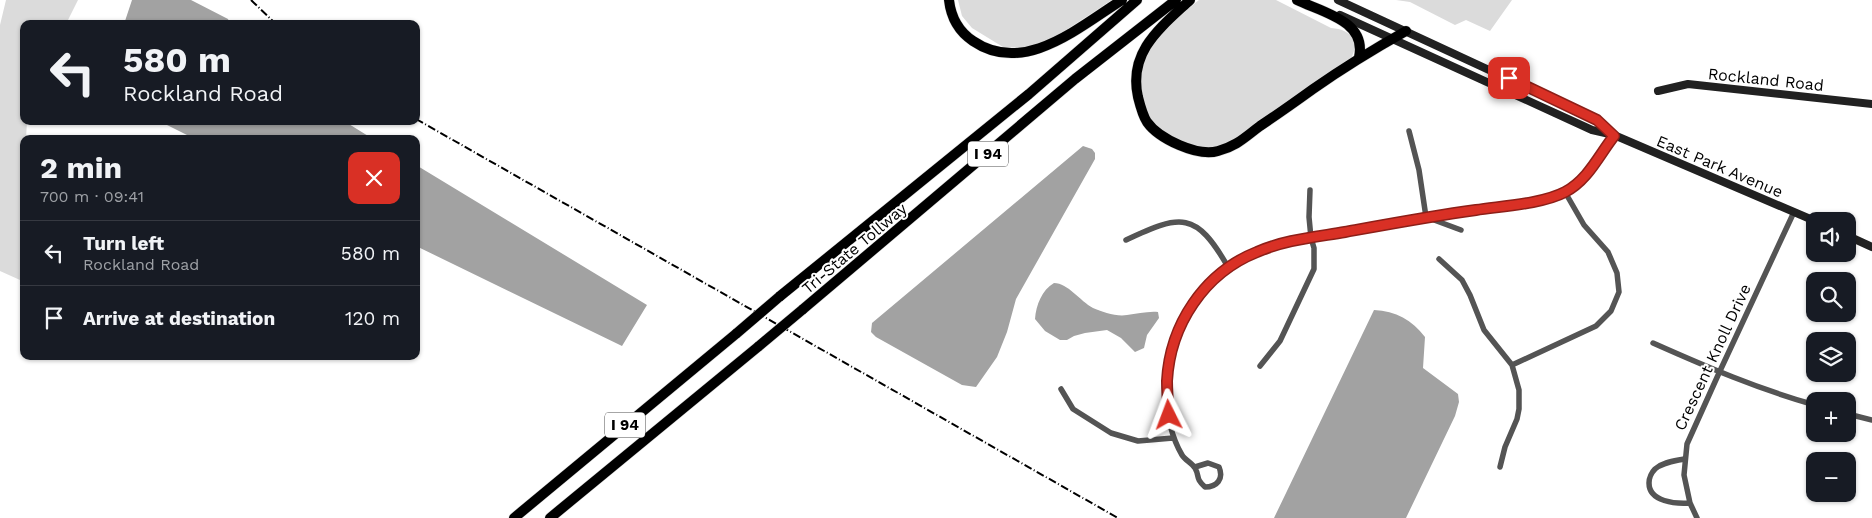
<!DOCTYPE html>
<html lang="en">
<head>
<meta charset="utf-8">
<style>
  body { margin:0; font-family:"Work Sans",sans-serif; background:#20242c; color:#f1f3f6; height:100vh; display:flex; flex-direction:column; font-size:19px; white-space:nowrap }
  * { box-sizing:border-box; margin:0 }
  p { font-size:16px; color:#9ea1a6 }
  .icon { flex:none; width:28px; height:28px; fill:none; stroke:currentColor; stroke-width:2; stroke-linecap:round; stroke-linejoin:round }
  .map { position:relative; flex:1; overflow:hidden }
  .side { position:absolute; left:20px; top:135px; width:400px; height:225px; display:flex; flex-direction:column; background:#171b24; border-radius:10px; box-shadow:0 1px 4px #0004 }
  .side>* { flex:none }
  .hud { position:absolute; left:20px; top:20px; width:400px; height:105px; border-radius:10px; box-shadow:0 1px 4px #0004; background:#171b24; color:#f1f3f6; overflow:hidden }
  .buttons { position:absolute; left:1806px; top:212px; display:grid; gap:10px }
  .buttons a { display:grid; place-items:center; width:50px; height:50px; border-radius:10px; background:#171b24; box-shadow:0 1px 4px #0004; font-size:25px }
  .pin { position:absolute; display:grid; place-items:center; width:42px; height:42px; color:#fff; margin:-21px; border-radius:10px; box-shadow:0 2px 8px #0006 }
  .me { position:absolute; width:55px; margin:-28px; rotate:357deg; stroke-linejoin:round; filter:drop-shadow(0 0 4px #0008) }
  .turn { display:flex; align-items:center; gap:18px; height:105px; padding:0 20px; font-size:22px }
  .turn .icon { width:65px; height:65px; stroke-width:2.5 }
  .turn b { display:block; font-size:35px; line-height:42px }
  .round { display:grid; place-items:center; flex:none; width:52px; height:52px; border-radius:10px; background:#20242c }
  .summary { display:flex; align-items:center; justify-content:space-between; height:85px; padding:0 20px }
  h1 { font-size:30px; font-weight:700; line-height:38px }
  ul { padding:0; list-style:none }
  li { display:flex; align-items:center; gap:15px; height:65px; padding:0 20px; border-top:1px solid #363941 }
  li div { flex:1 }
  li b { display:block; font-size:19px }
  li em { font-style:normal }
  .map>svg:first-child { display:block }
</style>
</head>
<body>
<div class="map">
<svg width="1872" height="518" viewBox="0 0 1872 518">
  <rect width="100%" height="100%" fill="#fff"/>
  <!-- green -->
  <path fill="#dbdbdb" d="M6,0H78L66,24H24V121H27L26,139H24V279L20,280L0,271V25Z
    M958,0H1112L1063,32L1034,47H1003L972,28L962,16Z
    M1199,0H1276L1331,28C1342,29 1347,31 1355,40V48L1349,65L1249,130L1215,150L1188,146L1146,120C1143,106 1138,91 1139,78C1140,49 1178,17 1199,0Z
    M1396,0H1512L1490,31L1466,20L1455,25L1410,2Z"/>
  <!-- water -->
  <path fill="#a2a2a2" d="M132,0H191L228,19L230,24H124Z
    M159,121H344L373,139H195Z
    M1083,146L1092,149L1095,153V159L1016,299L1007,332L997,357L976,387L962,385L876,337L871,332L872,323Z
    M416,165L647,305L622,346L416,246Z
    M1054,283C1068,283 1080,301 1093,308C1102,312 1117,317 1127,315C1137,314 1148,311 1158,312L1159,318L1147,335L1144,348L1135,352L1121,338L1107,330L1085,333L1074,336L1067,340H1060L1045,331L1035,319C1036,305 1042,290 1054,283Z
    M1374,310C1396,311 1412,320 1425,337L1423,368L1458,394L1459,402L1455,416L1406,518H1274Z"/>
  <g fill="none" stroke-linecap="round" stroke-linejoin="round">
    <!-- highway casing -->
    <g stroke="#dbdbdb" stroke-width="11">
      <path id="highway" d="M949,0C951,18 958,31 973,41C1024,76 1079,27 1122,0
        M1190,0C1160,28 1128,52 1138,97C1140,105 1143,116 1147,122C1159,139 1198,157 1218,151C1237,146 1245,137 1260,126C1278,114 1295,102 1313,89C1343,68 1374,49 1406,31
        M1297,0C1322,12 1367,21 1359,57
        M779,297L1029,94L1137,0
        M802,310L1075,79L1176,0
        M514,518L737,333
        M550,518L759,346"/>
    </g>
    <!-- street -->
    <path stroke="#545454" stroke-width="5.5" d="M1409,131L1419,170L1426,217L1461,230
      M1126,240C1181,214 1196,211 1228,267
      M1439,259L1462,280L1470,295L1484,330L1512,365L1519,390V409L1517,419L1505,447L1500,467
      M1653,343C1707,367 1758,389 1815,405
      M1512,365L1596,326L1611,311L1619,292L1617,273L1608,252L1584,225L1565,192
      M1260,366L1280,341L1314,269V248L1311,238L1309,217L1310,190
      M1061,389L1073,409L1111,433L1138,441L1173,438
      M1848,414L1872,420
      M1684,459C1675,461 1663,462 1655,469C1652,472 1649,478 1649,483C1649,502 1676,504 1690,503
      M1195,467L1208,463L1219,467C1224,479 1217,487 1205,487C1195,478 1200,477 1195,468C1192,463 1185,460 1182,455C1168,431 1165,401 1168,374C1173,320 1206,273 1257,252C1285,240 1322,236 1353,230C1396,222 1440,215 1484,209C1508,205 1535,204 1558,195C1585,185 1597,157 1614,135
      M1697,518L1690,503L1684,475L1687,444L1719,373L1794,212"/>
    <!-- secondary -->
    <path stroke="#212121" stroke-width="8" d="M1338,0L1597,120L1613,134
      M1340,15L1592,130L1614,135L1815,221
      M1658,91L1688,84L1872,104
      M1848,236L1872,247"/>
    <!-- highway -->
    <use href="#highway" stroke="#000" stroke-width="10"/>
    <!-- rail -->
    <path stroke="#000" stroke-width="2" stroke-dasharray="8 2.5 1 2.5" stroke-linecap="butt" d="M251,0L276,24
      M416,119L1118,518"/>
    <!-- highway-bridge casing -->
    <g stroke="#dbdbdb" stroke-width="11" stroke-linecap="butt">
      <path id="highway-bridge" d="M737,333L779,297
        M759,346L802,310"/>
    </g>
    <!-- highway-bridge -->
    <use href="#highway-bridge" stroke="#000" stroke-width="10"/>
  </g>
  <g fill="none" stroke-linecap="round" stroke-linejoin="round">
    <!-- route casing -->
    <g stroke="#8d1f18" stroke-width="12">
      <path id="route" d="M1169,415C1168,404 1167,393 1167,381C1170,325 1204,273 1257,252C1284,240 1316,237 1345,232C1389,224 1432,216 1476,210C1502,206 1542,204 1565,192C1588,180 1599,155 1614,136L1597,120L1509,78"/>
    </g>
    <!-- route -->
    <use href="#route" stroke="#d93025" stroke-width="9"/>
  </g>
  <g text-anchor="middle" stroke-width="4" stroke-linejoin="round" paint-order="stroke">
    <!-- shield labels -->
    <g fill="#fff" stroke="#4c4c4c" stroke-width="1">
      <rect x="968" y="141.5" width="40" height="25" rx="4"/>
      <rect x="605" y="412.5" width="40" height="25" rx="4"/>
    </g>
    <g font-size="15" font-weight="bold" fill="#000">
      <text x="988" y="159">I 94</text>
      <text x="625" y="430">I 94</text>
    </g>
    <!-- street labels -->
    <g font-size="16" fill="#000" stroke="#fff">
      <text transform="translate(1766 79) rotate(6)" y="6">Rockland Road</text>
      <text transform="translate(1720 166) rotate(23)" y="6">East Park Avenue</text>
      <text transform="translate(854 248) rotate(-40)" y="6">Tri-State Tollway</text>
      <text transform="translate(1712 357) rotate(-65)" y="6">Crescent Knoll Drive</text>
    </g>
  </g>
</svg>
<div class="buttons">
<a><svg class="icon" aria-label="sound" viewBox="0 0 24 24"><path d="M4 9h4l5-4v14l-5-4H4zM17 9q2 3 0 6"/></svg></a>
<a><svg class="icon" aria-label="search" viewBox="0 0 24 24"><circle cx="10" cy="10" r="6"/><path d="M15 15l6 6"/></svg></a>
<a><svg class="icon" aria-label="layers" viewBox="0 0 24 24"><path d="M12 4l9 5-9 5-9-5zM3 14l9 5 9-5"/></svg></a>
<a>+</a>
<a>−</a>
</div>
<div class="pin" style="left:1509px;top:78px;background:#d93025"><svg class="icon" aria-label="arrive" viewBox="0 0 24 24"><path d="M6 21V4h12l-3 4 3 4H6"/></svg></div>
<svg class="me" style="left:1169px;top:415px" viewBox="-20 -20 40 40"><path d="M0-17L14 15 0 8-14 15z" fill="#d93025" stroke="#fff" stroke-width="4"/></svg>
<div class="hud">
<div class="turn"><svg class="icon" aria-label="left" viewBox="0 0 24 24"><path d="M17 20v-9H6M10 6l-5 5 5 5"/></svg><div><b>580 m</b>Rockland Road</div></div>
</div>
<section class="side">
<div class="summary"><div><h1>2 min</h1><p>700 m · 09:41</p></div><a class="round" style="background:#d93025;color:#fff"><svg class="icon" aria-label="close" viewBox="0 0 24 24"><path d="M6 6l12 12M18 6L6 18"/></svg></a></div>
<ul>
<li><svg class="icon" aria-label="left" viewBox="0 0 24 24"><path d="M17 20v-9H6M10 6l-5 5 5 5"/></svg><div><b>Turn left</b><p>Rockland Road</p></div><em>580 m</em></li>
<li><svg class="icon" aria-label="arrive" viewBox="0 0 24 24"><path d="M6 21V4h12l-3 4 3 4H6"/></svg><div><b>Arrive at destination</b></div><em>120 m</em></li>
</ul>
</section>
</div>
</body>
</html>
